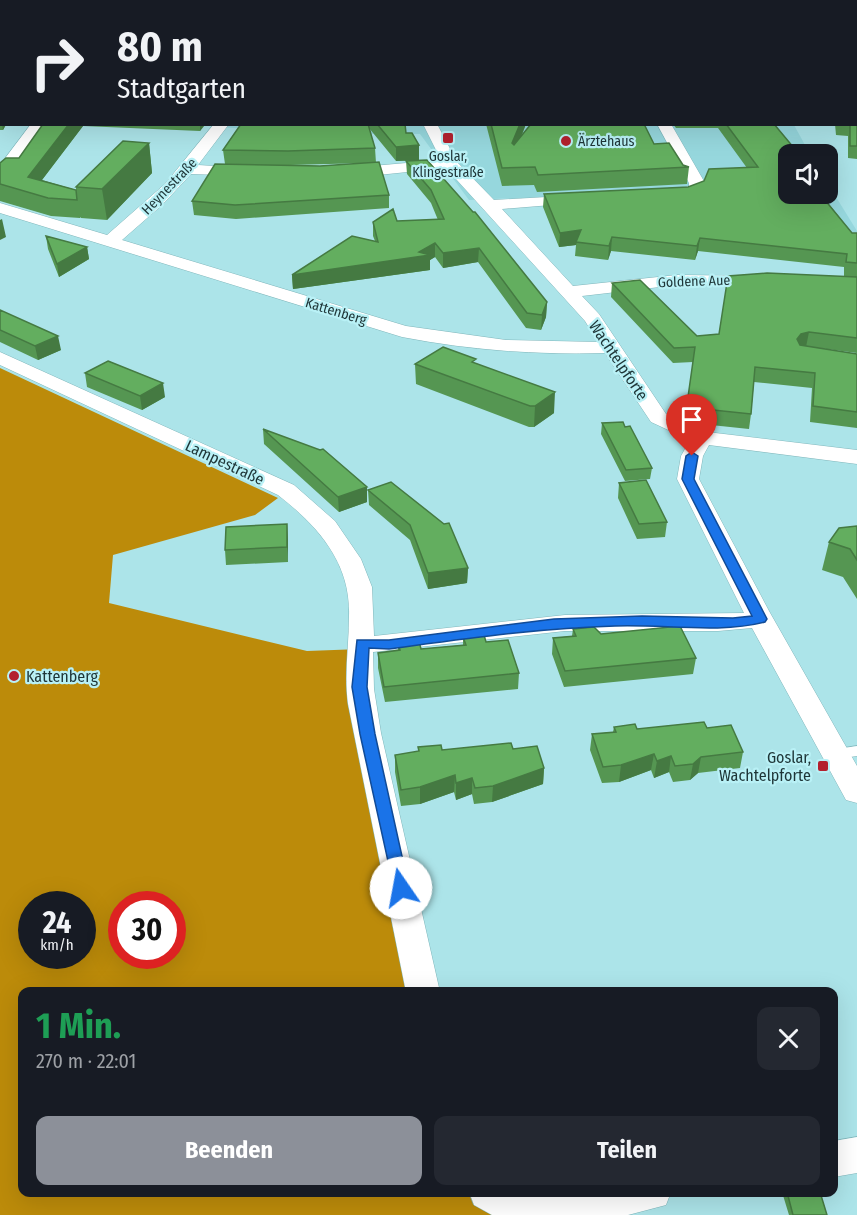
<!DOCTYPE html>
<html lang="de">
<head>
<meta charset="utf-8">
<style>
  body { margin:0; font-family:"Fira Sans Condensed",sans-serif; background:#242831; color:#f1f3f6; height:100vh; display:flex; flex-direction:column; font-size:22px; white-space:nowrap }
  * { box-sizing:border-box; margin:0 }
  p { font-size:20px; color:#9ea1a6 }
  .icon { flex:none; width:33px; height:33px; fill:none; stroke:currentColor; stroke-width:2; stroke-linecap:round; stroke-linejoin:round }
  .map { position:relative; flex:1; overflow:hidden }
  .sheet { position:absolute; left:18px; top:987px; width:820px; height:210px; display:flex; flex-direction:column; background:#171b24; border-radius:12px; box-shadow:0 6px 24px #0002 }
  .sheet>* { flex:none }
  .banner { position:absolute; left:0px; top:0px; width:858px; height:126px; box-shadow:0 6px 24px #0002; background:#171b24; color:#f1f3f6; overflow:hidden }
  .fabs { position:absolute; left:778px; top:144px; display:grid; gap:12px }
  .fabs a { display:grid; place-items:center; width:60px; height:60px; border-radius:12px; background:#171b24; box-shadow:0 6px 24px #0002; font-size:30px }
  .speed { position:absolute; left:18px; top:891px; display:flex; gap:12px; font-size:30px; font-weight:700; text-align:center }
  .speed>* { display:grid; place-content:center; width:78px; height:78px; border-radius:50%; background:#171b24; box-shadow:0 6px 24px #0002; line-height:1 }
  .speed small { font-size:15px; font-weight:400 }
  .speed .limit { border:9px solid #d22; background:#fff; color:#111 }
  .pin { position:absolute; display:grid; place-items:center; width:51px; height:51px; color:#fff; margin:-62px -26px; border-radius:50% 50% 50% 0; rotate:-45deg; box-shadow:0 0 6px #0007 }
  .pin .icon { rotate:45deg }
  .me { position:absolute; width:66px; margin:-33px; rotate:348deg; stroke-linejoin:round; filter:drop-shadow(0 0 4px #0008) }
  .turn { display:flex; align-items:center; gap:21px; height:126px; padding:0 18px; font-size:27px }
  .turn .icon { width:78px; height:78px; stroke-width:2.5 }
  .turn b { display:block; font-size:42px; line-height:51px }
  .round { display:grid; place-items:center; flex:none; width:63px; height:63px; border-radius:12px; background:#242831 }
  .overview { display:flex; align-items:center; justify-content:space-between; height:102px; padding:0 18px }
  h1 { font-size:36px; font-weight:700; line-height:45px; color:#1e9e55 }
  .button { display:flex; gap:12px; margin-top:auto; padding:12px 18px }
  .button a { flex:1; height:69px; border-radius:12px; background:#8c9099; color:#fff; font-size:24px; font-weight:700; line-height:69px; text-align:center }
  .button a+a { background:#242831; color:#f1f3f6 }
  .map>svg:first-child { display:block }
</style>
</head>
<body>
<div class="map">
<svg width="857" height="1215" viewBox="0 0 857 1215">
  <rect width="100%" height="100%" fill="#ace4e9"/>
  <!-- built -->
  <path fill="#96d7dd" d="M217,124L794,125L810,154H789V194H828V184L857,231V240L638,193L469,200L420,134H346L215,127Z"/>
  <!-- forest -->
  <path fill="#bc8b0a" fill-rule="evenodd" d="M0,368L278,498L255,515L113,555L109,603L307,651L361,649L419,991L22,992V1192H481L493,1215H0ZM32,904H82V956H32ZM122,904H172V956H122Z"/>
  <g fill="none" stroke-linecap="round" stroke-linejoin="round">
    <!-- service casing -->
    <g stroke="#80b6bb" stroke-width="1">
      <path id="service" d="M857,746V756L836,759L831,758L828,754L831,750Z"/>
    </g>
    <!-- minor casing -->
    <g stroke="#80b6bb" stroke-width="1">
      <path id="minor" d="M460,0H472L459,2Z
        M856,65H857V73H856Z
        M31,124H46L5,178L0,180V165Z
        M214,124H229L198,165L246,168L251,170L254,173L251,176L191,174L162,205L122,240L406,326L506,340L598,342L585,321L446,168L349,178L341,173L349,168L441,160L423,124H437L457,162L494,200L582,195L584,198L582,201L576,203L502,209L573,286L677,275L768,276L771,280L768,284L762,285H677L582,296L599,314L666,414L707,432L857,450V464L709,445L703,456L699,479L769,611L857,766V803L846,800L752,628L718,631H565L373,652L374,689L381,733L440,992H406L348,704C344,674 349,646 349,616C351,563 318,526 278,495L0,365V352L294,485L335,521L361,559L372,587L374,636L565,615L744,613L677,479L681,456L690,440L651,422L605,353C537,355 469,350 402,337L0,213V203L107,235L165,184Z
        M657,124H671L705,183L702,192C690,197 668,204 659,194C666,186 679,190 689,186V183Z
        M857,1137V1173L834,1177V1141Z
        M469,1192H527L533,1196L551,1192H671L666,1205L628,1215H492L474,1205Z"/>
    </g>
    <!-- trunk casing -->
    <g stroke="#80b6bb" stroke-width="1">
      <path id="trunk" d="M473,0H530L531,2H474Z
        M856,11H857V21H856Z"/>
    </g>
    <!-- service -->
    <use href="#service" fill="#fff" fill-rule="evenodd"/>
    <!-- minor -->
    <use href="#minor" fill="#fff" fill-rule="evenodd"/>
    <!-- trunk -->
    <use href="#trunk" fill="#fff" fill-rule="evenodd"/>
  </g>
  <!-- wall -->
  <path fill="#559652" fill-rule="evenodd" d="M0,0L2,2V124H28L6,125L3,130H0Z
    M857,76V159L848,158V136L836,135L835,124H856Z
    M43,124H210L205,125L200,131L83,126L42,180L76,190V187L149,143L152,173L107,220L81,218L80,217V218L51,216L0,201V163L19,158Z
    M241,124H405L406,133L419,145V160L396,161L369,128L375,148L376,163L389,195V208L236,219L194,215L192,201L225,164L223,150ZM367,163L320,166L291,165Z
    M486,124H526L522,135L654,144L683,165L689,167L687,184L537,192L534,185L502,186Z
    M673,124H774L789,154L852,233H857V353L819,348L857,354V428L810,422L812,388L754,382L751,414L749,429L692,423L685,420L693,362L673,363L611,297L612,283L697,336L719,334L844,276V267L698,251L695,260L611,251L608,260L575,256L576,245L559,247L543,207L544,194L688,187L747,168L718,128H676Z
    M406,161L547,302L546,317L541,330L526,328L478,262L443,268L435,257L430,260V270L293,289L292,275L375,241L373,236V222L438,220L431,203L407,174Z
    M46,236L87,247L89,259L59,277L48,249Z
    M0,310L61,350L38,360L0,342Z
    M476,363L554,413L534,427H529L416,384L415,364Z
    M85,373L165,397L142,410L87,387Z
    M602,423L625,427L652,468L650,479L625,481L601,434Z
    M263,429L367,502L339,512L264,444Z
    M619,483L667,522L665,537L637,539L618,498Z
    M368,490L468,568L467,583L428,589L410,540L369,505Z
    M287,524L288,562L226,565L225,550Z
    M857,526V599L843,577L822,570L829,542Z
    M573,629L601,634L696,658L693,674L564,687L552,654L553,638L572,636Z
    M463,637L486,642L519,673L518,689L385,702L378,668V653L398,651V643L421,649L463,645Z
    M614,727L637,729L707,728L743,752L740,768L698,773L690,780L673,782L669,772L654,778L651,770L619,782L602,783L590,750L592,734L613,732Z
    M418,747L442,750L513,749L544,768L543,784L492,802L474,804L472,794L456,800L454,792L420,804L401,806L395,772V755L419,752Z
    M782,1192H820L827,1215H789Z"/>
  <!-- shaded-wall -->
  <path fill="#457a42" d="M2,124H6L3,130Z
    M69,124H83V126L32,193L28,177Z
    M200,124H205L200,131Z
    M520,124H526L511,160L512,143Z
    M149,143L152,173L107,220L102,189Z
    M419,145V160L396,161V147Z
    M2,219L6,237L0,240V220Z
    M581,230L576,245L559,247L560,233Z
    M612,237L611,251L608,260L609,246Z
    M700,238L698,251L695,260L697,246Z
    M435,243V257L430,260V270L293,289L292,275L419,252Z
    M87,247L89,259L59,277L57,264Z
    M479,248L478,262L443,268V253Z
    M547,302L546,317L541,330L542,315Z
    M809,332L806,347L798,349L797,339L801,334Z
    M58,336L61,350L38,360L35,346Z
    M163,383L165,397L142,410L140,396Z
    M555,392L554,413L534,427L535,406Z
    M367,487V502L339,512L338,497Z
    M287,524L288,540V562L287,547Z
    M468,568L467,583L428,589V573Z
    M654,754L651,770L619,782L621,765Z
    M671,756L669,772L654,778L657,761Z
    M701,757L698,773L690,780L693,764Z
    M544,768L543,784L492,802L493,786Z
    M455,775L454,792L420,804V787Z
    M472,778V794L456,800V783Z"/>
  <!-- building -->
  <path fill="#63ae5f" stroke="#457a42" stroke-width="1.5" d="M0,0H107L106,2H2V14H0Z
    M145,0H185L184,2H144Z
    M260,0H385L384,1L399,2H258Z
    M2,16V110L0,113V24H1Z
    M856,76H857V146H850V124H856Z
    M43,124H69L28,177L76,190L77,200L48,198L0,184V163L6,158H19Z
    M241,124H368L375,148L288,151L223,150Z
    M377,124H405L406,133H412L419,145L396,147Z
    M491,124H520L512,143L514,145L531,124H644L654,144L669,143L683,165L689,167L538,175L535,167L502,168Z
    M726,124H774L799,154H789V194H820L852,233H857V263L846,262L847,254L700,238L697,246L612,237L609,246L576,242L581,230L560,233L544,194L688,187L704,181L709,169L758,167Z
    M123,141L149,143L102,189L76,187Z
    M427,160L473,212H475L547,302L542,315L527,313L479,248L443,253L435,243L419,252L430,255L292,275L352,236L378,242L373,222L393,209L397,221L444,219L431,190L406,161Z
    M379,162L389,195L235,205L192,201L215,164L320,166Z
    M46,236L87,247L57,264Z
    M767,273L857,277V338L809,332L801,334L797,339L800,345L857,354V412L813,406L815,373L755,367L751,414L694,408L687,404L695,347L674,348L612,283L640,280L697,336L719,334L728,276Z
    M0,310L58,336L35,346L0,330Z
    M443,347L476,359L472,362L555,392L535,406H530L415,364Z
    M108,361L163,383L140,396L85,373Z
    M623,422L625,427L630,426L652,468L626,470L602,423Z
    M263,429L320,450L323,449L367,487L338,497Z
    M646,480L667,522L639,524L619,483Z
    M391,482L444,524L449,523L468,568L428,573L410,525L368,490Z
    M287,524V547L225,550L226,527Z
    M857,526V560L850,549L829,542L839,528Z
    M680,626L696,658L565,671L553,638L576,636L573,629L594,627L601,634Z
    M484,635L486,642L508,640L519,673L384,687L378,653L400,650L398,643L419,641L421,649L466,645L463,637Z
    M704,722L707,728L731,725L743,752L701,757L693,764L675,766L671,756L657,761L654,754L621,765L603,767L592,734L616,732L614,727L635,724L637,729Z
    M511,743L513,749L537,746L544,768L493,786L475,788L472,778L456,783L455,775L420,787L401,790L395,755L419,751L418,747L441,745L442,750Z
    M787,1192H820L827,1215H793Z"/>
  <!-- route -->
  <path fill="#1a73e8" stroke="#114b97" stroke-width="1.5" d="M692,452L698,456L694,479L767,619L765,622C719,634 663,624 615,626C539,628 464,639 389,649L369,648L367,687L375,734L409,888L407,893L401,895L395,893L360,734L352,687L357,640H389L554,619L642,616L733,618L752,616L682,479L686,456Z"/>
  <!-- markers -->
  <g fill="#b3212e" stroke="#b9f1f6" stroke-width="2">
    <rect x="442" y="132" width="12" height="12" rx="3"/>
    <circle cx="566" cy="141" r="6"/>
    <circle cx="14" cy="676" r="6"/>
    <rect x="817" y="760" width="12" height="12" rx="3"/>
  </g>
  <g text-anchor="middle" stroke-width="4.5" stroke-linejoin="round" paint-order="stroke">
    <!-- far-poi labels -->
    <g font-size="14" fill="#1e3537" stroke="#b9f1f6" text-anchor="start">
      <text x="578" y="146">Ärztehaus</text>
      <text x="448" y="161" text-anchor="middle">Goslar,<tspan x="448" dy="16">Klingestraße</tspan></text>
    </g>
    <!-- far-street labels -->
    <g font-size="14" fill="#1e3537" stroke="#b9f1f6">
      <text transform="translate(169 186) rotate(-46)" y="5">Heynestraße</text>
      <text transform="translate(694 281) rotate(-2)" y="5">Goldene Aue</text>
      <text transform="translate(336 311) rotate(17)" y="5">Kattenberg</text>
    </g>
    <!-- street labels -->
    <g font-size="16" fill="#1e3537" stroke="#b9f1f6">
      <text transform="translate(619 360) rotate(56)" y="6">Wachtelpforte</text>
      <text transform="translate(225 462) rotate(25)" y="6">Lampestraße</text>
    </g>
    <!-- poi labels -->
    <g font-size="16" fill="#1e3537" stroke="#b9f1f6" text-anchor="start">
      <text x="26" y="682">Kattenberg</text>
      <text x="811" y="763" text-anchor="end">Goslar,<tspan x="811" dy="18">Wachtelpforte</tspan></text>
    </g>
  </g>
</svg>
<div class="fabs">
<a><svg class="icon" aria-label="sound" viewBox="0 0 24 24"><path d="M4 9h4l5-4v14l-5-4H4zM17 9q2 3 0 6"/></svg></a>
</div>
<div class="speed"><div>24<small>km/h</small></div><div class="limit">30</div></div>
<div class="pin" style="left:692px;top:456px;background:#d93025"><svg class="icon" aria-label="arrive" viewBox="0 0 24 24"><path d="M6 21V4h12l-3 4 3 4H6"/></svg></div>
<svg class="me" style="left:401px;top:888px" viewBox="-20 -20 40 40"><circle r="19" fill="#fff"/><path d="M0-13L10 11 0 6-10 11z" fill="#1a73e8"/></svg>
<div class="banner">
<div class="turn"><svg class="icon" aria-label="right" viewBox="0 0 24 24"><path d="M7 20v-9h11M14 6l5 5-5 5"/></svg><div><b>80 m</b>Stadtgarten</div></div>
</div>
<section class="sheet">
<div class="overview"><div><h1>1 Min.</h1><p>270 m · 22:01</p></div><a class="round"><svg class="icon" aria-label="close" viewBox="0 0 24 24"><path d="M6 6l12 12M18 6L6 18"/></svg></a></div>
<div class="button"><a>Beenden</a><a>Teilen</a></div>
</section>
</div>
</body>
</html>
